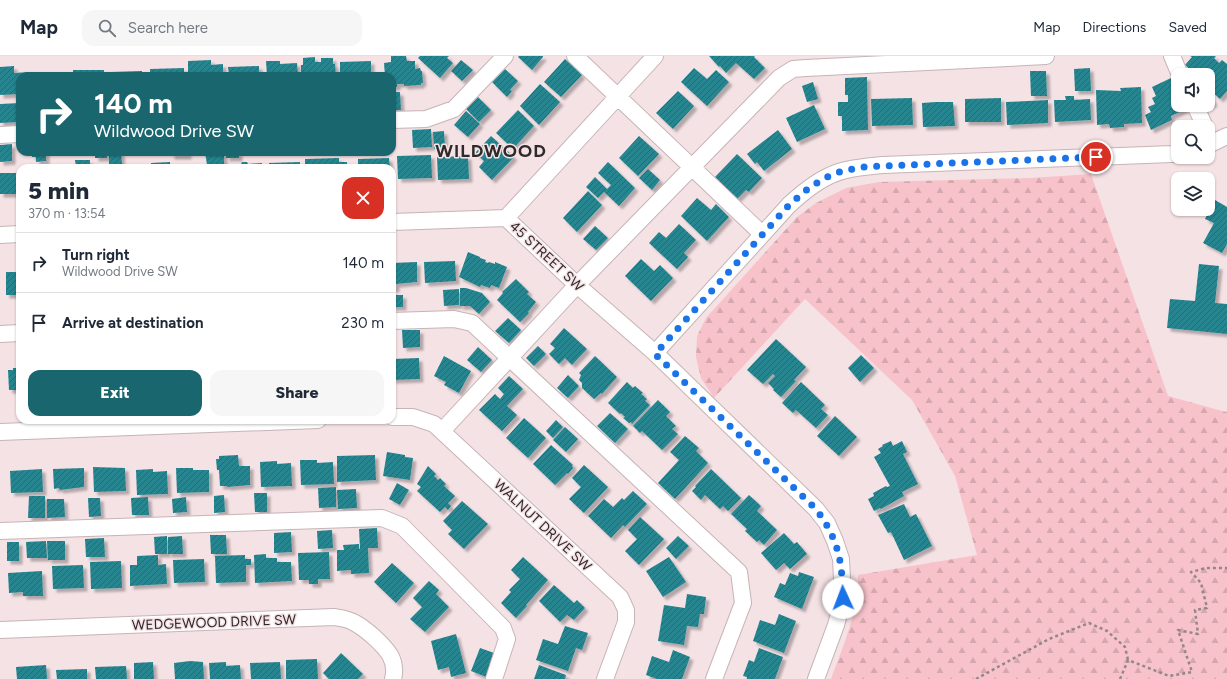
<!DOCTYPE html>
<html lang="en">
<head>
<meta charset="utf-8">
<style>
  body { margin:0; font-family:Figtree,sans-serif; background:#f6f6f7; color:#1f2937; height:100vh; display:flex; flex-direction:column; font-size:15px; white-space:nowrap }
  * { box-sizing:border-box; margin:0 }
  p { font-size:13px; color:#747a83 }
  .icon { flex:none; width:22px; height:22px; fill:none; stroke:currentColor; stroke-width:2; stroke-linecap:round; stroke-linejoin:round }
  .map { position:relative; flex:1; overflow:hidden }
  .side { position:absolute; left:16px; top:108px; width:380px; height:260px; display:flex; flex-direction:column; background:#fff; border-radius:12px; box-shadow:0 1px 3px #0004 }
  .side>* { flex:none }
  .banner { position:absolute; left:16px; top:16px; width:380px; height:84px; border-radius:12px; box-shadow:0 1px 3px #0004; background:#19666e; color:#fff; overflow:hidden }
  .fabs { position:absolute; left:1171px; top:12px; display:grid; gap:8px }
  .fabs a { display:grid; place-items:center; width:44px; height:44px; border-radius:8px; background:#fff; box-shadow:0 1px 3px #0004; font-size:20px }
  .pin { position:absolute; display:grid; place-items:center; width:34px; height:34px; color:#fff; margin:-17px; border:2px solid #fff; border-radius:50%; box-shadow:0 1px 4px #0007 }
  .me { position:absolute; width:44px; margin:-22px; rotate:358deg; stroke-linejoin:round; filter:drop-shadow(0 0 3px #0008) }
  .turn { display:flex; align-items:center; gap:14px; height:84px; padding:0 12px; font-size:18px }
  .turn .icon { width:52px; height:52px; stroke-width:2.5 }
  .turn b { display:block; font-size:28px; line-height:34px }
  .round { display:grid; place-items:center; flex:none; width:42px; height:42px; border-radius:12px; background:#f6f6f7 }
  .headline { display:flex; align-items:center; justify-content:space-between; height:68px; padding:0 12px }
  h1 { font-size:24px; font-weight:800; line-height:30px }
  .button { display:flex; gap:8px; margin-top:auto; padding:8px 12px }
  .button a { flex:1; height:46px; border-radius:12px; background:#19666e; color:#fff; font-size:16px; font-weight:800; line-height:46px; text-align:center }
  .button a+a { background:#f6f6f7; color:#1f2937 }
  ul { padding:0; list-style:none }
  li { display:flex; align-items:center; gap:12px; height:60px; padding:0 12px; border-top:1px solid #e0e1e3 }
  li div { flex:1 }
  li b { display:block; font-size:15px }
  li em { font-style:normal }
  header { display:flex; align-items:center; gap:24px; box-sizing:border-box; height:56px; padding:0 20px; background:#fff; border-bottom:1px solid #e0e1e3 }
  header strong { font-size:19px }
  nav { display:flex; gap:22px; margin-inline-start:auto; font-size:14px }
  .search { width:280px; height:36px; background:#f6f6f7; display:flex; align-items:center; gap:10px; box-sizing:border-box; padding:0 14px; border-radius:12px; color:#747a83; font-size:15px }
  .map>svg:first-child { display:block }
</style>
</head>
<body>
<header>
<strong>Map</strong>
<div class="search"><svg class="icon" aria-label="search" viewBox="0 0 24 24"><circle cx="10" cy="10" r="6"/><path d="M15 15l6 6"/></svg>Search here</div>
<nav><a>Map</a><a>Directions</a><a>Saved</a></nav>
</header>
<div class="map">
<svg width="1227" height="623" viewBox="0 0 1227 623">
  <defs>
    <pattern id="forest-firs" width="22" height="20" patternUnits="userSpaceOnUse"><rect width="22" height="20" fill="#f8c2ca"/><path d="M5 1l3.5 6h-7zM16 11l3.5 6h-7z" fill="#d5a7ae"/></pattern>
    <pattern id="building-hatch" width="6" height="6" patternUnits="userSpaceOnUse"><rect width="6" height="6" fill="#28858f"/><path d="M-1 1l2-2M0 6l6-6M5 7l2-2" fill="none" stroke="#236d75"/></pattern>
    <filter id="shadow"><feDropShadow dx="3.5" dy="3.5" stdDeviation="1" flood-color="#0004"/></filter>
  </defs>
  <rect width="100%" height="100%" fill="#f5e2e5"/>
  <!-- forest -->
  <path fill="url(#forest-firs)" d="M1091,118L1168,340L1226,356L1227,355V623H831C844,588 858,556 858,519L977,499L955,420L912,344L805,243L714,342L701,322L696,301L697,280L706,262L797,161L816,147L846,132L879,126L1031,122Z"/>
  <!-- building -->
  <path fill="url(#building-hatch)" filter="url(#shadow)" d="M391,0H406L407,5H415V13L420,12L421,15H422L423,27H421V29L404,30V28H397V31H392V20H385L384,7L391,6Z
    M420,0H449L447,2L453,7L440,22L418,2Z
    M519,0H543V1L532,14L518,1Z
    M709,0H755L754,1L765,12L754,23L736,7L726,17L720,10L719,11Z
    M1190,0H1215L1216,1L1214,2L1219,7L1222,4L1227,8V35L1220,43L1208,32V19H1196L1185,9L1192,1Z
    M315,1V6H321V2H333V8H335L336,20H301V9H303V2Z
    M565,3L582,19L561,41L544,26Z
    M211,4V9L223,8V20H188V5Z
    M461,4L473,14L462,25L451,15Z
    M266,5H280V8L297,7L298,20H267Z
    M371,5V20H340V6Z
    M14,10V17L29,16V20H20V38L0,39V11Z
    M259,10V20H229L228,11Z
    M184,12V20H150V13Z
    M694,12L707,23L716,14L729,26L707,50L681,26Z
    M1090,12L1091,35H1075L1074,13Z
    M505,13L518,25L510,34L512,35L507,41L492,26Z
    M73,14H104V20H73Z
    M142,15V20H111V16Z
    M1030,15H1046L1047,40H1031Z
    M66,17V20H35V18Z
    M867,21L868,74L842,75V60H838V46H848V39H845V22Z
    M1171,22L1178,36V49H1184L1186,53L1171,60L1172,64L1151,74L1145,59L1151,56L1148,51L1155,48L1152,42L1156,40L1152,31Z
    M813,26L818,43L807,46L802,30Z
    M540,28L560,46L539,69L520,50Z
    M1141,31L1142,67L1124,68V71L1110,72L1109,68L1097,69L1096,34L1121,35L1120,32Z
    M1208,34L1214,47L1204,52L1202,49H1208Z
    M678,35L694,50L673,73L656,57Z
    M392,36H400L401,54H392Z
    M1065,40H1074V44L1090,43L1091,64L1055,66L1054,44H1066Z
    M478,41L491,54L479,66L466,53Z
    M912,42L913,69L872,70L871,43Z
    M1001,42V66H965V43Z
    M1048,44V67L1007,69L1006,46Z
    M936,46H953L955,70L923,71L922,47Z
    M20,47V66L0,67V48Z
    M814,49L825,73L797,86L786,62Z
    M518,54L534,70L513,93L496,77Z
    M466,55L480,68L468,81L454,69Z
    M431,73L432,91L413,92L412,74Z
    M778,74L792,93L764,115L757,106L755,108L747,98Z
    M444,75L445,92L434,93L433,76Z
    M491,80L514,101L492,124L479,111L484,105L475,97Z
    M639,80L659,98L638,120L619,102Z
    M12,88V105L0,106V89Z
    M32,96H46V105L36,106V101H32Z
    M95,96H107V102H95Z
    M109,96H121L122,108L109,109Z
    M171,96H188V100H171Z
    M205,96H224V112H193V109H207Z
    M226,96H239V102H226Z
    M737,98L762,122L749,136L746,134L737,143L715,121Z
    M431,99L432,122L398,123L397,100Z
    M468,100L469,123L438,124L437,101Z
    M339,102V106H347V112H305V103Z
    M389,102L390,112H358V103Z
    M75,104H90V112H76Z
    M170,106V110H186V112H151V107Z
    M242,106H247L248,108L262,107V112H231V108H241Z
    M300,106V112H269V107Z
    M608,106L635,132L619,150L604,136L598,142L586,131L595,121L607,133L611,129L598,117Z
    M147,109V112H116V110Z
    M648,113L660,124L652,134L639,122Z
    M0,117H20V138H0Z
    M588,135L602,149L577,176L563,162Z
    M697,142L711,154L716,148L729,161L707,185L681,160Z
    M1215,144L1227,151V188L1222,197L1203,187L1214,167L1205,163Z
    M679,168L696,184L684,197L688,201L677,213L649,187L659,176L666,182Z
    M595,170L608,182L596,194L583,183Z
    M468,196L480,201V202L486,204L485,206L488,207L489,206L495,208V206L507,211L499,232L491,229L490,232L481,229L480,231L459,221Z
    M641,203L654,215L660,209L673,222L651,245L625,220Z
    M455,205L456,225L425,227L424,206Z
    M417,206V226L396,228V233H392V207Z
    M1199,208L1219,210L1215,247L1227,248V278L1167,272L1170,243L1195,245Z
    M6,216H20V239H6Z
    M516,223L529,236L527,238L536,246L528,256L529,257L520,266L497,244L503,237L502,236Z
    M460,232H466L482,237L490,246L479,258L470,250H460Z
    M459,233V249L444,250L443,234Z
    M392,239H403V251H392Z
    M508,262L521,274L509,287L495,275Z
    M564,272L587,293L572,309L565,302L559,308L549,298L555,292L550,288Z
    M402,274H420V291L403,292Z
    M776,283L806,311L794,324L796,325L781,341L773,334L774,333L768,327L775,320L773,318L763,328L747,314Z
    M538,290L546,298L534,310L526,302Z
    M478,291L492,304L481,316L467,304Z
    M861,299L874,312L860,326L848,312Z
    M444,300L471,315L459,337L444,329L446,326L434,320Z
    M595,300L617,321L602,338L601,337L594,343L582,332V327L579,324L581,319L579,317Z
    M419,302L420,323L392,324V303Z
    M13,312H20V334H9L8,314H13Z
    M568,319L579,330L568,342L557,332Z
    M509,320L523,333L507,350L517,359L502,375L479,354L495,338L500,343L504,338L498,332Z
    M627,326L633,332L635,330L643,337L641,338L647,343L645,345L650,349L632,368L631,366L629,367L623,362L625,361L621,357L620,358L608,347Z
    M801,326L825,349L821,353L828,359L816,372L796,354L793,357L782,347Z
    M658,344L670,356L666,360L676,370L672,373L678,378L662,394L642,375L640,377L633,370Z
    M610,357L628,373L615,387L597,370Z
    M835,360L857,381L839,400L817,380Z
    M524,362L546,382L528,402L506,382Z
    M556,364L563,371L553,382L546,375Z
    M565,371L578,383L566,396L553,384Z
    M685,380L699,392L696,395L708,407L675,443L658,427L679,404L670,396Z
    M891,385L893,390L902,385L907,396L903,398L918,428L902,436L904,440L881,453L880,452L874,455L868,443L874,440L873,437L886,430L887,431L890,430L874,401L881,397L878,393L883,390L882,389Z
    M551,389L573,409L572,410L573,412L568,418L567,417L555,429L533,408Z
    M387,396L405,399V401L413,402L410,424L383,420Z
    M238,399L239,410H250V429L227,431V430H220L219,414H217L216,403H219V400Z
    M375,399L376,424L337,426V400Z
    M300,404H317V407L333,406L334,428L301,429Z
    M277,405V408L291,407L292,430L261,431L260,406Z
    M584,409L608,431L584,457L569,443L581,431L572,422Z
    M428,410L436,418L434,420L438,424L440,422L446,428L444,430L455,440L448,447L451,450L448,454L445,451L440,456L417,435L421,431L417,428Z
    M93,411L125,412L126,435L94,436Z
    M84,412V431L60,434L59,432L54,433L53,413Z
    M176,412H193V414H209V436L177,437Z
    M42,413L43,436L11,437L10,415Z
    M153,413V416L167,415L168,438L137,439L136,414Z
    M711,413L741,442L728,455L723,450L720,453L705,439L701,444L692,435L696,431L695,430Z
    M397,427L409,434L400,449L389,443Z
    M336,431V451L319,452L318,432Z
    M356,433L357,452L338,453L337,434Z
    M633,435L647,448L625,471L623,469L611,482L588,460L604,443L613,451L622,442L624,444Z
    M254,437H267V456H255Z
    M224,439L225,456L214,457V440Z
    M749,439L761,450L757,455L777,474L764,489L759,484L757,486L745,475L747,473L731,458Z
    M29,440H45V462H28Z
    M148,441L149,459H132L131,442Z
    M186,441L187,456L173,457L172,443Z
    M88,442H100L101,460L89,461Z
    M47,443H64L65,461L47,462Z
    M462,445L488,468L464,493L448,478L452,474L443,465Z
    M904,448L910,461L916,458L932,490L904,504L891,476L888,477L878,459Z
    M640,461L664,483L639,509L625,495L637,483L628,474Z
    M377,472L378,492H368L369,517L351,518V514L337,515V494H344L343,489L359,488V493H360L359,473Z
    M332,474L333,492L318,493L317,475Z
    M291,476L292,496L274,497V477Z
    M784,477L794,488L797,486L807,498L790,513L784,507L776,514L761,497Z
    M210,479H226L227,498H211Z
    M167,480V498H155L154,481Z
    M182,480L183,498H168V481Z
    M678,480L689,490L676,503L666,492Z
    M104,482L105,501H86L85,483Z
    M46,485L47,502H27L26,486Z
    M47,485H65V504H48Z
    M7,486H19V505H7Z
    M329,496L330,523H318V528H309V524H299L298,497Z
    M266,498V502H277V506H291L292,525L255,527L254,499Z
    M158,499V509L166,508L167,528L130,530V509H137V500Z
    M245,499V503H251V509H246V526L216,527L215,500Z
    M523,501L548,524L526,549L527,550L516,562L501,547L511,536L509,534L520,523L511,514Z
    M669,501L686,526L663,541L646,515Z
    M204,503L205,526L174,527L173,504Z
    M121,505L122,532L91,533L90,506Z
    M392,507L414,527L396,547L374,526Z
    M83,509L84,532L53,533L52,510Z
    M42,515L43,540H23V536L9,537L8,517Z
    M799,516L814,521L802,553L774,541L780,527L785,529L790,517L798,520Z
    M429,525L439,534L436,538L449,551L425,576L410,563L422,551L413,542Z
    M554,529L574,547L577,544L585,552L574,564L567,559L560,566L539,545Z
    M687,538L706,541L704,558H700L698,571L687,570L684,589L658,585L664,549L685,552Z
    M779,558L796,565L784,597L753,585L760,564L775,569Z
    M565,570L588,577L582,594L576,592L568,615L536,604L543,583L558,588Z
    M456,578L466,617L451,621L449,611L438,614L431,585Z
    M480,592L497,598L489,622L471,615Z
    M759,592L783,601L775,623H747V621L743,620L749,604L754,606Z
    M673,594L690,601L682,623H657L646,619L652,600L669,606Z
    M341,597L363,618L358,623H329L323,617Z
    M317,603L318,623H286V604Z
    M190,605L203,606L204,623H175L174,607Z
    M153,606L154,623H134V607Z
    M226,606V610L240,609L241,623H210L209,607Z
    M280,606L281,623H251L250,607Z
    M46,609L47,623H17L16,611Z
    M539,609L566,619L565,623H534Z
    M126,610L127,623H96L95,611Z
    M87,613V623H57L56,614Z"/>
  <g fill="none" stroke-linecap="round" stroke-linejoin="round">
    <!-- minor casing -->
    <g stroke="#c6b4b6" stroke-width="18">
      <path id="minor" d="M575,0L762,178
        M1172,0L1180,19
        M1195,49L1205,71
        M392,64L426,63L454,53L505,0
        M0,79L20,78
        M1208,89L1227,80
        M506,162L655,0
        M392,166L506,162L577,229L655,297
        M0,179L20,178
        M392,265L454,263L472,267L739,516L743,547L714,623
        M0,278L20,277
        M392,361H413L434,368L620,541L626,554V566L605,623
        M442,375L577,229L779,22L793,13L806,12L1046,0
        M0,376L318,364
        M0,475L382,462L402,470L503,572L507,583L494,623
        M0,574L334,561C341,562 349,563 355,567C366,573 383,588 390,599C394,606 395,615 393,623
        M816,623L836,569L843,542L841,503L835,485L827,467L816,453L655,297L789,149C801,138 814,127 829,120C845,112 865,111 883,109L1172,98L1178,97"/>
    </g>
    <!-- path -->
    <path stroke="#948789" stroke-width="2.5" stroke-dasharray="3 3" stroke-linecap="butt" d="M976,623L1049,583L1089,567L1107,575L1125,591L1128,604
      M1120,623L1128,604L1169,620L1192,616L1178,574L1198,578L1195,554L1207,552L1201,527L1191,516L1206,512H1227"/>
    <!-- minor -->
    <use href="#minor" stroke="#fff" stroke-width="16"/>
  </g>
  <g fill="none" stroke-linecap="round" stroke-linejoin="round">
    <!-- route -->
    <path stroke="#1a73e8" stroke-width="7" stroke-dasharray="0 12.6" d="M843,542C842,505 839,484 816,453L655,298L789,149L810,131L829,120L842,115L864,111L883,110L1096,101"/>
  </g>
  <g text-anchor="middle" stroke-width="3" stroke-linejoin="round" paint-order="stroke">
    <!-- street labels -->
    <g font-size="14" fill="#30292a" stroke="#f5e2e5">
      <text transform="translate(547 200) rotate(43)" y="5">45 STREET SW</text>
      <text transform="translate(543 469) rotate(43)" y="5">WALNUT DRIVE SW</text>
      <text transform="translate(214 566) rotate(-2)" y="5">WEDGEWOOD DRIVE SW</text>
    </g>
    <!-- district labels -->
    <g font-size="18" font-weight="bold" letter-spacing="1" fill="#30292a" stroke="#f5e2e5">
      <text x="491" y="101">WILDWOOD</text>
    </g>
  </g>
</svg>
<div class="fabs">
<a><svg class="icon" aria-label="sound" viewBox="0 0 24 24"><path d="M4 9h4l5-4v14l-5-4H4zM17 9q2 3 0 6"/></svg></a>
<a><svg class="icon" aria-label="search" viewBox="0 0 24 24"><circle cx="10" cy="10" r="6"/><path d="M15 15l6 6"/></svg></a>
<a><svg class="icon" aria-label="layers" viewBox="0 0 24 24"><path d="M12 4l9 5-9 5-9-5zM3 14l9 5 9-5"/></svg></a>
</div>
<div class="pin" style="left:1096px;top:101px;background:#d93025"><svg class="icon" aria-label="arrive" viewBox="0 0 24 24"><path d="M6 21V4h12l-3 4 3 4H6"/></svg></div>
<svg class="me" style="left:843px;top:542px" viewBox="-20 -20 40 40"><circle r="19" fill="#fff"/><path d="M0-13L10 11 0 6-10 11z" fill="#1a73e8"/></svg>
<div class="banner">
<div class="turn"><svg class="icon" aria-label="right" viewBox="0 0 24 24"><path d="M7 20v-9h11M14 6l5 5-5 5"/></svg><div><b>140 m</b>Wildwood Drive SW</div></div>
</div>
<section class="side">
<div class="headline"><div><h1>5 min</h1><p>370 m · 13:54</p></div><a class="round" style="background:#d93025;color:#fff"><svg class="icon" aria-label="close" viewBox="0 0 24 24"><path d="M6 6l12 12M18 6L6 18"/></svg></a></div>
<ul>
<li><svg class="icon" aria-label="right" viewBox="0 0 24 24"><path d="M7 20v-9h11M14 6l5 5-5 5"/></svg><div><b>Turn right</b><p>Wildwood Drive SW</p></div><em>140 m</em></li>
<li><svg class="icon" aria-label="arrive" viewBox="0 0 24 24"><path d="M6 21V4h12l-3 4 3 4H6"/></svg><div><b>Arrive at destination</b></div><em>230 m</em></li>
</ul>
<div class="button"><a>Exit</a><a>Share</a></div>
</section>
</div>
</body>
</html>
